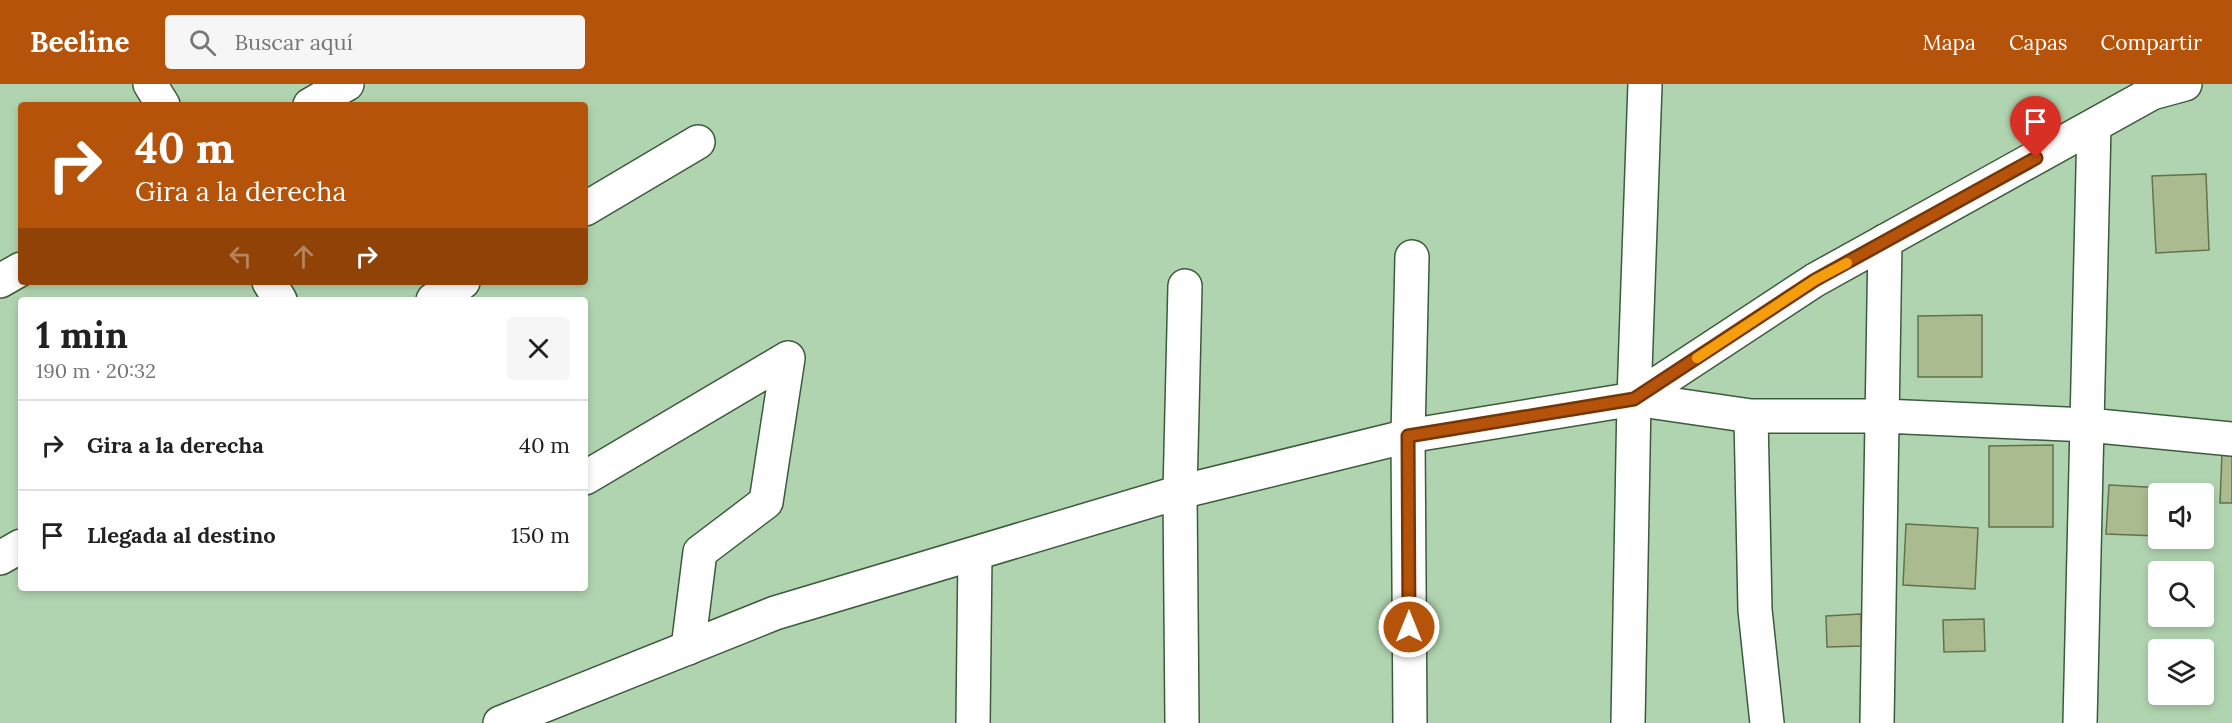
<!DOCTYPE html>
<html lang="es">
<head>
<meta charset="utf-8">
<style>
  body { margin:0; font-family:Lora,serif; background:#f6f6f6; color:#222; height:100vh; display:flex; flex-direction:column; font-size:22px; white-space:nowrap }
  * { box-sizing:border-box; margin:0 }
  p { font-size:20px; color:#767676 }
  .icon { flex:none; width:33px; height:33px; fill:none; stroke:currentColor; stroke-width:2; stroke-linecap:round; stroke-linejoin:round }
  .map { position:relative; flex:1; overflow:hidden }
  .sheet { position:absolute; left:18px; top:213px; width:570px; height:294px; display:flex; flex-direction:column; background:#fff; border-radius:6px; box-shadow:0 3px 9px #0003 }
  .sheet>* { flex:none }
  .top-card { position:absolute; left:18px; top:18px; width:570px; height:183px; border-radius:6px; box-shadow:0 3px 9px #0003; background:#b45309; color:#fff; overflow:hidden }
  .buttons { position:absolute; left:2148px; top:399px; display:grid; gap:12px }
  .buttons a { display:grid; place-items:center; width:66px; height:66px; border-radius:6px; background:#fff; box-shadow:0 3px 9px #0003; font-size:30px }
  .pin { position:absolute; display:grid; place-items:center; width:51px; height:51px; color:#fff; margin:-62px -26px; border-radius:50% 50% 50% 0; rotate:-45deg; box-shadow:0 0 6px #0007 }
  .pin .icon { rotate:45deg }
  .me { position:absolute; width:66px; margin:-33px; rotate:0deg; stroke-linejoin:round; filter:drop-shadow(0 0 4px #0008) }
  .turn { display:flex; align-items:center; gap:21px; height:126px; padding:0 18px; font-size:27px }
  .turn .icon { width:78px; height:78px; stroke-width:2.5 }
  .turn b { display:block; font-size:42px; line-height:51px }
  .lanes { display:flex; align-items:center; height:57px; padding:0 18px; background:#0003; justify-content:center; gap:30px; direction:ltr }
  .lanes .off { opacity:.35 }
  .round { display:grid; place-items:center; flex:none; width:63px; height:63px; border-radius:6px; background:#f6f6f6 }
  .summary { display:flex; align-items:center; justify-content:space-between; height:102px; padding:0 18px }
  h1 { font-size:36px; font-weight:700; line-height:45px }
  ul { padding:0; list-style:none }
  li { display:flex; align-items:center; gap:18px; height:90px; padding:0 18px; border-top:2px solid #e0e0e0 }
  li div { flex:1 }
  li b { display:block; font-size:22px }
  li em { font-style:normal }
  header { display:flex; align-items:center; gap:36px; box-sizing:border-box; height:84px; padding:0 30px; background:#b45309; color:#fff }
  header strong { font-size:28px }
  nav { display:flex; gap:33px; margin-inline-start:auto; font-size:21px }
  .search { width:420px; height:54px; background:#f6f6f6; display:flex; align-items:center; gap:15px; box-sizing:border-box; padding:0 21px; border-radius:6px; color:#767676; font-size:22px }
  .map>svg:first-child { display:block }
</style>
</head>
<body>
<header>
<strong>Beeline</strong>
<div class="search"><svg class="icon" aria-label="search" viewBox="0 0 24 24"><circle cx="10" cy="10" r="6"/><path d="M15 15l6 6"/></svg>Buscar aquí</div>
<nav><a>Mapa</a><a>Capas</a><a>Compartir</a></nav>
</header>
<div class="map">
<svg width="2232" height="639" viewBox="0 0 2232 639">
  <rect width="100%" height="100%" fill="#b1d4b0"/>
  <!-- building -->
  <path fill="#abbb90" stroke="#63724a" stroke-width="1.5" d="M2206,90L2209,166L2156,169L2152,92Z
    M1982,231V293H1918V232Z
    M2053,361V443H1989V362Z
    M2222,369H2232V419H2220Z
    M2109,401L2201,406L2200,410H2158V452L2106,450Z
    M1906,440L1978,444L1975,505L1903,501Z
    M1861,530L1862,562L1827,563L1826,532Z
    M1984,535L1985,567L1944,568L1943,536Z"/>
  <g fill="none" stroke-linecap="round" stroke-linejoin="round">
    <!-- minor casing -->
    <g stroke="#3c5b3c" stroke-width="36">
      <path id="minor" d="M150,0L163,21
        M310,21L347,0
        M585,125L698,58
        M0,197L21,185
        M269,198L280,216
        M433,216L463,198
        M1634,315L1751,332H1883L2088,341L2232,355
        M1751,332L1755,526L1767,639
        M585,394L788,274
        M0,474L21,462
        M688,564L700,468L766,418L788,274
        M973,639L975,470
        M1182,639L1180,408L1185,202
        M1410,639L1408,352L1412,173
        M1628,639L1634,315L1645,0
        M1877,639L1885,157
        M2080,639L2094,42"/>
    </g>
    <!-- tertiary casing -->
    <g stroke="#3c5b3c" stroke-width="36">
      <path id="tertiary" d="M500,639L775,529L1180,408L1408,352L1634,315L1815,196L2152,9L2185,0"/>
    </g>
    <!-- minor -->
    <use href="#minor" stroke="#fff" stroke-width="33"/>
    <!-- tertiary -->
    <use href="#tertiary" stroke="#fff" stroke-width="33"/>
  </g>
  <g fill="none" stroke-linecap="round" stroke-linejoin="round">
    <!-- route casing -->
    <g stroke="#753606" stroke-width="15">
      <path id="route" d="M1409,543L1408,352L1634,315L1815,196L2036,74"/>
    </g>
    <!-- route -->
    <use href="#route" stroke="#b45309" stroke-width="10"/>
    <!-- slow -->
    <path stroke="#f59e0b" stroke-width="10" d="M1697,274L1815,196L1847,179"/>
  </g>
</svg>
<div class="buttons">
<a><svg class="icon" aria-label="sound" viewBox="0 0 24 24"><path d="M4 9h4l5-4v14l-5-4H4zM17 9q2 3 0 6"/></svg></a>
<a><svg class="icon" aria-label="search" viewBox="0 0 24 24"><circle cx="10" cy="10" r="6"/><path d="M15 15l6 6"/></svg></a>
<a><svg class="icon" aria-label="layers" viewBox="0 0 24 24"><path d="M12 4l9 5-9 5-9-5zM3 14l9 5 9-5"/></svg></a>
</div>
<div class="pin" style="left:2036px;top:74px;background:#d93025"><svg class="icon" aria-label="arrive" viewBox="0 0 24 24"><path d="M6 21V4h12l-3 4 3 4H6"/></svg></div>
<svg class="me" style="left:1409px;top:543px" viewBox="-20 -20 40 40"><circle r="17" fill="#b45309" stroke="#fff" stroke-width="3"/><path d="M0-11L8 9 0 5-8 9z" fill="#fff"/></svg>
<div class="top-card">
<div class="turn"><svg class="icon" aria-label="right" viewBox="0 0 24 24"><path d="M7 20v-9h11M14 6l5 5-5 5"/></svg><div><b>40 m</b>Gira a la derecha</div></div>
<div class="lanes"><svg class="icon off" aria-label="left" viewBox="0 0 24 24"><path d="M17 20v-9H6M10 6l-5 5 5 5"/></svg><svg class="icon off" aria-label="ahead" viewBox="0 0 24 24"><path d="M12 20V5M6 11l6-6 6 6"/></svg><svg class="icon" aria-label="right" viewBox="0 0 24 24"><path d="M7 20v-9h11M14 6l5 5-5 5"/></svg></div>
</div>
<section class="sheet">
<div class="summary"><div><h1>1 min</h1><p>190 m · 20:32</p></div><a class="round"><svg class="icon" aria-label="close" viewBox="0 0 24 24"><path d="M6 6l12 12M18 6L6 18"/></svg></a></div>
<ul>
<li><svg class="icon" aria-label="right" viewBox="0 0 24 24"><path d="M7 20v-9h11M14 6l5 5-5 5"/></svg><div><b>Gira a la derecha</b></div><em>40 m</em></li>
<li><svg class="icon" aria-label="arrive" viewBox="0 0 24 24"><path d="M6 21V4h12l-3 4 3 4H6"/></svg><div><b>Llegada al destino</b></div><em>150 m</em></li>
</ul>
</section>
</div>
</body>
</html>
